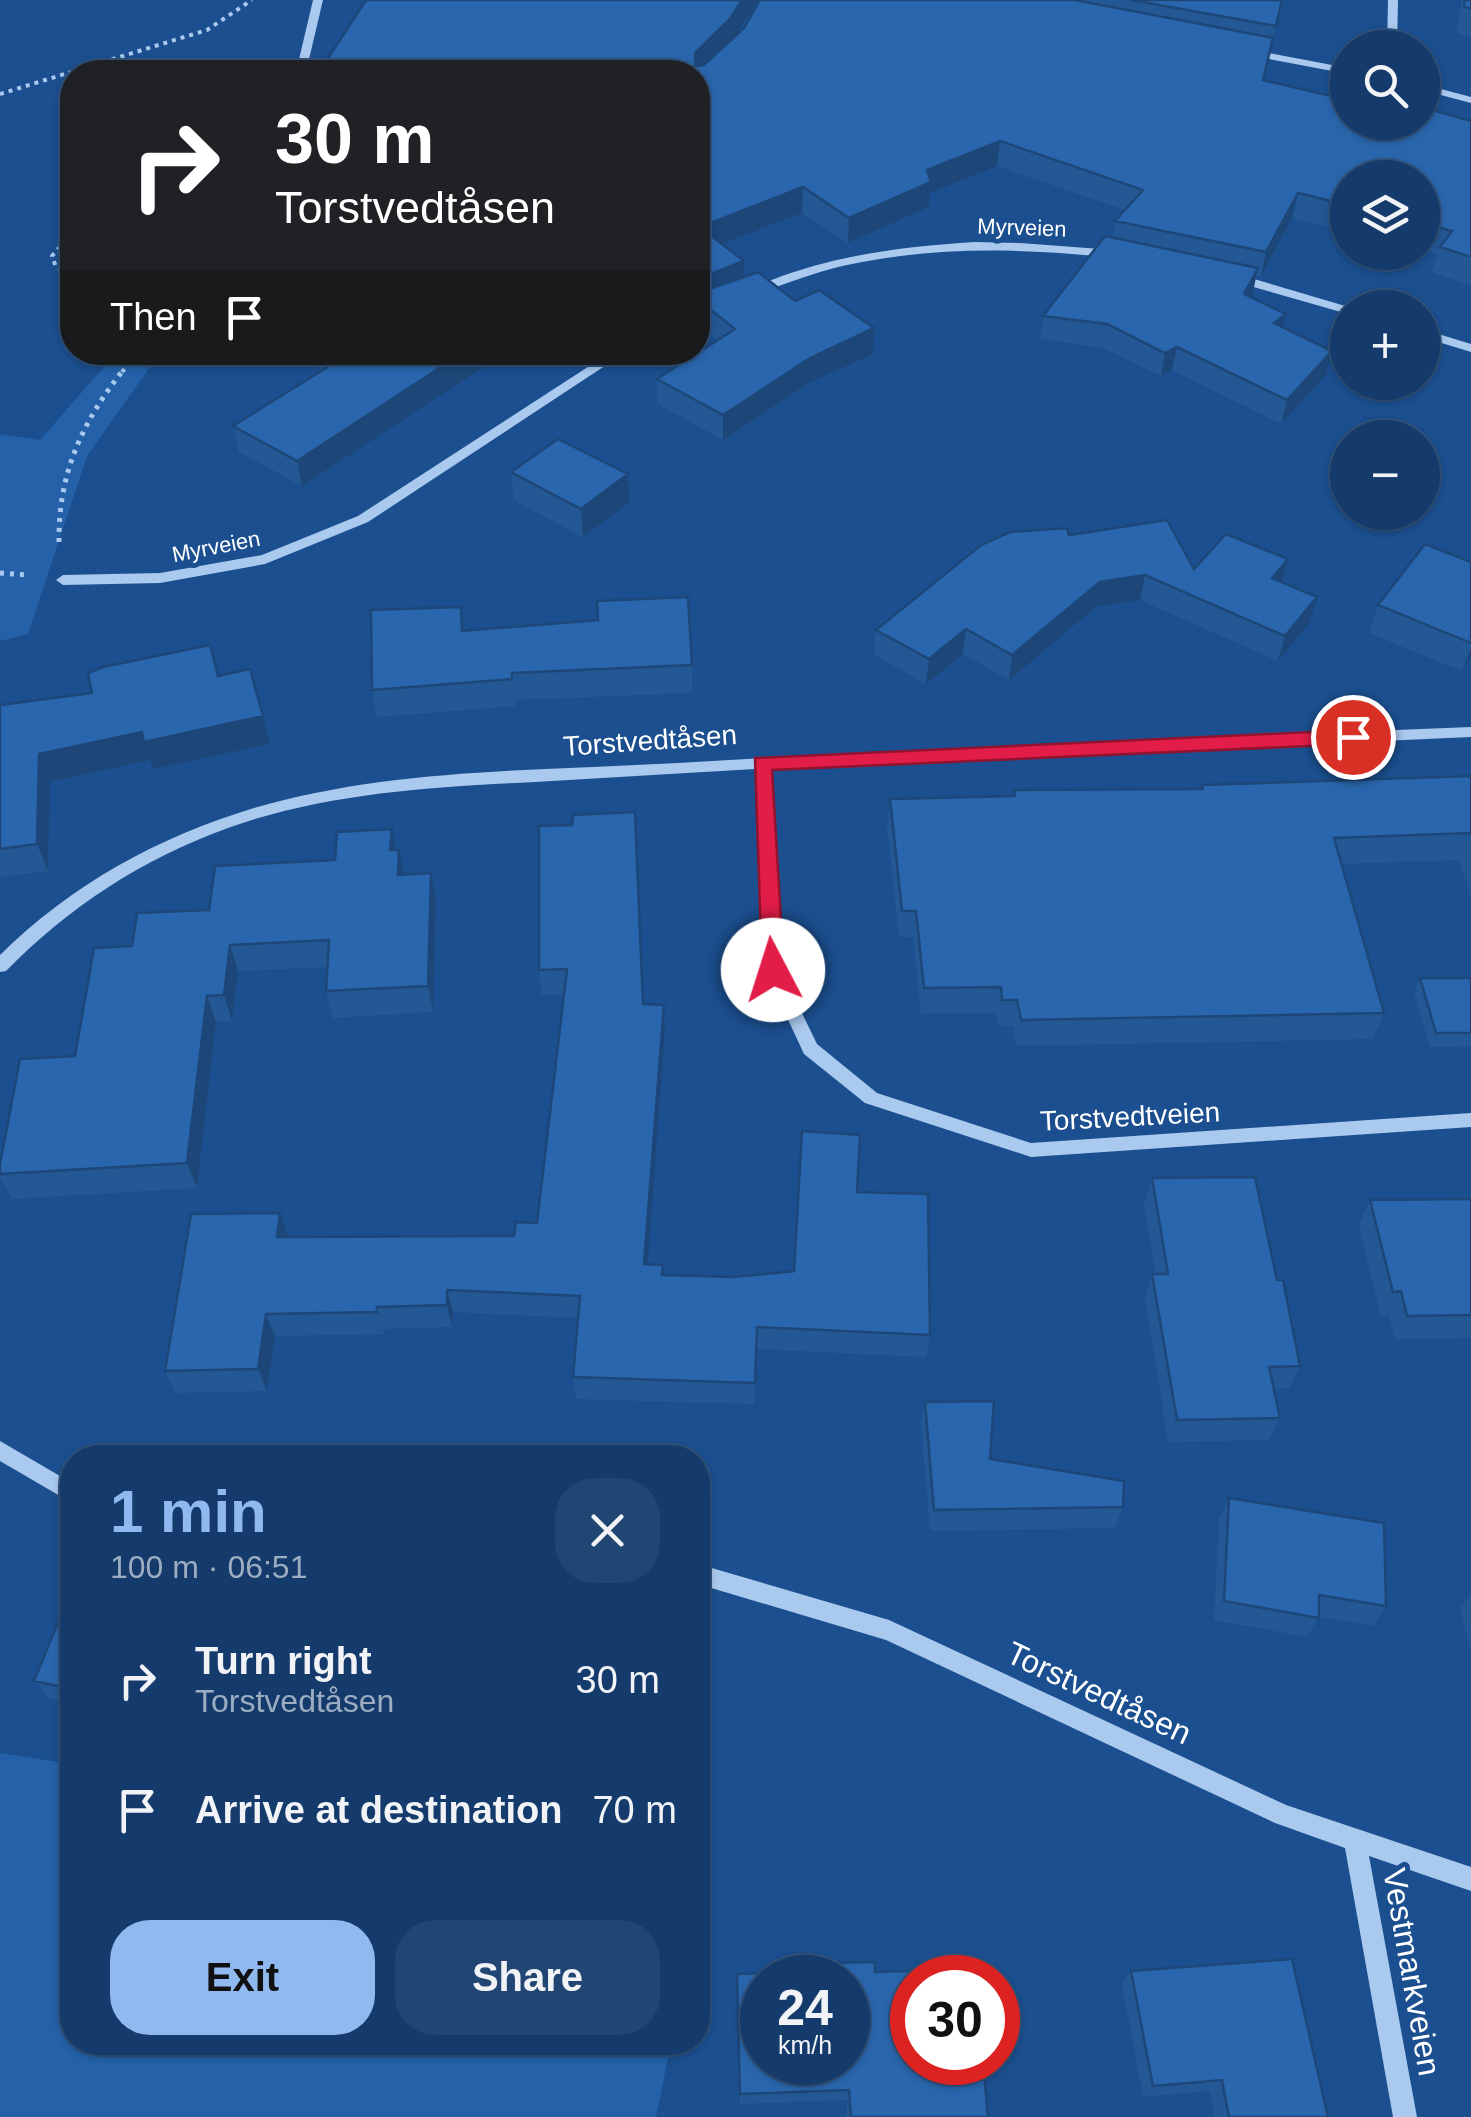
<!DOCTYPE html>
<html lang="en">
<head>
<meta charset="utf-8">
<style>
  body { margin:0; font-family:Arial,sans-serif; background:#214673; color:#f1f3f6; height:100vh; display:flex; flex-direction:column; font-size:38px; white-space:nowrap }
  * { box-sizing:border-box; margin:0 }
  p { font-size:32px; color:#9dadc1 }
  .icon { flex:none; width:55px; height:55px; fill:none; stroke:currentColor; stroke-width:2; stroke-linecap:round; stroke-linejoin:round }
  .map { position:relative; flex:1; overflow:hidden }
  .side { position:absolute; left:60px; top:1445px; width:650px; height:610px; display:flex; flex-direction:column; background:#143b6b; border-radius:40px; box-shadow:0 2px 8px #0004,0 0 0 2px #33557e }
  .side>* { flex:none }
  .top-card { position:absolute; left:60px; top:60px; width:650px; height:305px; border-radius:40px; box-shadow:0 2px 8px #0004,0 0 0 2px #33557e; background:#202124; color:#fff; overflow:hidden }
  .tools { position:absolute; left:1330px; top:30px; display:grid; gap:20px }
  .tools a { display:grid; place-items:center; width:110px; height:110px; border-radius:50%; background:#143b6b; box-shadow:0 2px 8px #0004,0 0 0 2px #33557e; font-size:50px }
  .speed { position:absolute; left:740px; top:1955px; display:flex; gap:20px; font-size:50px; font-weight:700; text-align:center }
  .speed>* { display:grid; place-content:center; width:130px; height:130px; border-radius:50%; background:#143b6b; box-shadow:0 2px 8px #0004,0 0 0 2px #33557e; line-height:1 }
  .speed small { font-size:25px; font-weight:400 }
  .speed .limit { border:15px solid #d22; background:#fff; color:#111 }
  .pin { position:absolute; display:grid; place-items:center; width:85px; height:85px; color:#fff; margin:-42px; border:5px solid #fff; border-radius:50%; box-shadow:0 2px 10px #0007 }
  .me { position:absolute; width:110px; margin:-55px; rotate:355deg; stroke-linejoin:round; filter:drop-shadow(0 0 8px #0008) }
  .turn { display:flex; align-items:center; gap:35px; height:210px; padding:0 50px; font-size:45px }
  .turn .icon { width:130px; height:130px; stroke-width:2.5 }
  .turn b { display:block; font-size:70px; line-height:85px }
  .then { display:flex; align-items:center; height:95px; padding:0 50px; background:#0003; gap:20px; font-size:38px }
  .round { display:grid; place-items:center; flex:none; width:105px; height:105px; border-radius:40px; background:#214673 }
  .overview { display:flex; align-items:center; justify-content:space-between; height:170px; padding:0 50px }
  h1 { font-size:60px; font-weight:700; line-height:75px; color:#90b9f0 }
  .button { display:flex; gap:20px; margin-top:auto; padding:20px 50px }
  .button a { flex:1; height:115px; border-radius:40px; background:#90b9f0; color:#111; font-size:40px; font-weight:700; line-height:115px; text-align:center }
  .button a+a { background:#214673; color:#f1f3f6 }
  ul { padding:0; list-style:none }
  li { display:flex; align-items:center; gap:30px; height:130px; padding:0 50px }
  li div { flex:1 }
  li b { display:block; font-size:38px }
  li em { font-style:normal }
  .map>svg:first-child { display:block }
</style>
</head>
<body>
<div class="map">
<svg width="1471" height="2117" viewBox="0 0 1471 2117">
  <rect width="100%" height="100%" fill="#1b4f8f"/>
  <!-- green -->
  <path fill="#2461a8" d="M116,353H160L87,456L28,634L0,641V434L40,440Z
    M0,1753L72,1764V2042L671,2043L656,2117H0Z"/>
  <g fill="none" stroke-linecap="round" stroke-linejoin="round">
    <!-- path-far1 -->
    <path stroke="#a9c9ee" stroke-width="4" stroke-dasharray="4 5" stroke-linecap="butt" d="M0,94L207,30L252,0
      M72,233L52,256L56,267L72,278
      M122,372L138,352"/>
    <!-- path -->
    <path stroke="#a9c9ee" stroke-width="5" stroke-dasharray="4 6" stroke-linecap="butt" d="M59,542C58,474 82,422 124,369
      M0,573L29,575"/>
    <!-- minor -->
    <path fill="#a9c9ee" fill-rule="evenodd" d="M313,0H323L306,72H296Z
      M1388,0H1398L1397,48H1387Z
      M1247,49L1348,68V74L1243,54L1242,52Z
      M1422,84L1471,97V103L1422,90Z
      M975,242L1020,243L1114,250L1120,254L1114,258C1024,248 936,246 847,265C814,272 784,285 752,295L746,291C756,284 770,281 782,276C844,254 909,246 975,242Z
      M1233,273L1237,274L1352,308H1348V314L1229,280V274Z
      M1422,329L1471,344V352L1422,337Z
      M611,352H626L368,522L265,564L160,583L63,585L56,580L63,575L160,573L262,555L358,516Z
      M1471,727V737L770,768L781,970L817,1044L877,1093L1031,1143L1471,1113V1127L1031,1157L865,1103L804,1054L765,970L755,769C681,773 608,778 535,782C432,787 325,793 228,828C142,859 69,907 6,971L0,972V955C72,884 158,837 254,808C390,768 538,771 678,763C942,747 1207,738 1471,727Z
      M0,1441L72,1483V1503L0,1461Z
      M698,1564L889,1620L1286,1805L1471,1867V1891L1369,1856L1417,2117H1393L1345,1848L1275,1823L886,1640L698,1584Z"/>
  </g>
  <!-- wall -->
  <path fill="#245895" d="M366,0H758L734,37L744,28L760,0H1283L1263,81L1348,100L1471,121V286L1432,272L1438,254L1422,250V178H1348V232L1292,218L1261,277L1256,276L1250,297L1283,327L1332,351L1326,375L1281,424L1172,370L1161,376L1103,348L1040,339L1043,316L1113,237L1115,221L1125,210L997,166L930,193L929,207L848,243L802,213L722,244L744,261V277L795,301L873,354L809,383L723,440L658,404L657,379L717,341L698,325V72Z
    M1462,0H1471V38L1456,32Z
    M327,352H507L302,486L239,452L233,426L319,372L317,359Z
    M511,472L628,474L630,502L583,537L514,500Z
    M1069,535L1194,569L1288,559L1281,582L1310,622L1278,661L1140,600L1096,607L1009,680L963,654L926,684L874,655L876,630Z
    M1471,562V657L1462,671L1369,633L1378,605Z
    M464,631L692,665V693L515,700L516,706L377,717L372,690Z
    M219,676L270,744L153,769L150,760L50,782L48,871L0,877V705Z
    M1471,776V896L1459,860L1341,864L1384,1013L1373,1039L1016,1046L1013,1026H998L996,1013L921,1014L913,937H899L887,826L890,799L1013,796L1014,790L1201,789L1202,785Z
    M539,826L644,1004L664,1005L665,1029L647,1264L664,1275L733,1277L794,1271L857,1192L930,1335L926,1357L756,1349L754,1404L576,1399L573,1377L578,1318L453,1312L452,1327L383,1329L384,1334L275,1336L267,1391L175,1393L165,1371L288,1236V1237L514,1236L537,1223L564,995H542L539,970Z
    M392,829L396,850H399L404,875L431,873L436,900L433,1012L333,1018L326,991L327,967L238,971L232,1021L216,1022L197,1188L12,1199L0,1178V1164L75,1056L132,946L209,910L335,860Z
    M1420,978H1471V1046L1430,1047L1414,992Z
    M1152,1178L1277,1280L1300,1366L1289,1388L1274,1389L1280,1418L1269,1440L1168,1442L1145,1297L1152,1274H1156L1144,1203Z
    M1471,1199V1338L1395,1339L1388,1314L1380,1315L1359,1224L1370,1200Z
    M925,1402L990,1459L1123,1507L1115,1528L930,1531L921,1424Z
    M1229,1498L1386,1606L1373,1626L1319,1617L1307,1637L1214,1620L1219,1519Z
    M72,1588V1703L48,1698L34,1681Z
    M1471,1594V1652L1460,1608Z
    M1131,1971L1328,2117H1215L1210,2091L1143,2097L1122,1984Z
    M875,1972L988,2117H847V2100L740,2104L737,1974Z"/>
  <!-- shaded-wall -->
  <path fill="#1d4779" d="M742,0H758L730,44L695,72V53Z
    M1000,141L997,166L930,193L929,207L848,243L849,218L927,170Z
    M803,187L802,213L701,252L700,227Z
    M1298,193L1292,218L1261,277L1266,252Z
    M744,261V287L698,300V279Z
    M1258,268L1253,292L1239,317L1244,294Z
    M1286,314L1280,337L1274,323Z
    M874,328L873,354L809,383L723,440V415L810,358Z
    M1177,347L1172,370L1161,376L1165,353Z
    M1332,351L1326,375L1281,424L1287,400Z
    M464,352H507L302,486L297,461Z
    M628,474L630,502L583,537L581,509Z
    M1288,559L1281,584L1272,578Z
    M1145,575L1140,600L1096,607L1009,680L1012,655L1100,582Z
    M1317,597L1310,622L1278,661L1285,636Z
    M966,629L963,654L926,684L929,659Z
    M1471,648V657L1462,671Z
    M263,716L270,744L153,769L150,760L50,782L48,871L37,844L39,754L142,732Z
    M392,829L397,856L390,850Z
    M399,850L405,877L398,875Z
    M431,873L436,900L433,1012L428,986Z
    M230,945L238,971L232,1021L224,995Z
    M207,996L216,1022L197,1188L187,1163Z
    M664,1005L665,1029L646,1287L644,1264Z
    M280,1213L288,1236L285,1260L277,1237Z
    M447,1290L453,1312L452,1327L447,1305Z
    M266,1314L275,1336L267,1391L258,1369Z"/>
  <!-- building -->
  <path fill="#2a66ad" stroke="#1d4779" stroke-width="2.5" fill-rule="evenodd" d="M366,0H742L730,19L695,53V66L704,65L744,28L760,0H1075L1273,38L1263,80L1348,100V122H1422V107L1471,121V257L1440,247L1452,231L1422,223V178H1348V205L1298,193L1266,252L1115,221L1143,190L1000,141L927,170L931,182L849,218L803,187L700,227L744,261L698,279V72H319Z
    M1131,0H1282L1276,26Z
    M1465,0H1471V9L1464,6Z
    M1105,236L1258,268L1244,294L1286,314L1274,323L1332,351L1287,400L1177,347L1165,353L1107,324L1043,316Z
    M758,272L795,301L819,290L874,328L810,358L723,415L657,379L735,329L698,300V293Z
    M327,352H464L297,461L233,426L329,366L317,359Z
    M558,439L628,474L581,509L511,472Z
    M1167,520L1194,569L1226,534L1288,559L1272,578L1317,597L1285,636L1145,575L1100,582L1012,655L966,629L929,659L876,630L981,545L1010,532L1067,528L1069,535Z
    M1425,544L1471,562V643L1378,605Z
    M688,597L692,665L512,673V679L372,690L371,610L461,607L462,631L598,620L597,601Z
    M210,645L218,676L250,669L263,716L144,742L142,732L39,754L37,844L0,849V705L92,693L88,673L103,667Z
    M1471,776V835L1470,833L1334,838L1384,1013L1021,1020L1017,1000H1002L1001,987L924,988L916,911H902L890,799L1015,796L1014,790L1203,789L1202,785Z
    M635,812L643,1004L664,1005L644,1264L663,1265L662,1275L733,1277L794,1271L802,1131L860,1135L857,1192L928,1194L930,1335L757,1327L755,1383L573,1377L580,1296L447,1290V1305L377,1307V1312L266,1314L258,1369L165,1371L191,1214L280,1213L277,1237L514,1236L516,1222L537,1223L567,969L539,970V826L572,825L573,815Z
    M392,829L390,850H399L398,875L431,873L428,986L326,991L329,940L230,945L224,995L207,996L187,1163L0,1174V1164L20,1059L75,1056L94,948L132,946L137,913L209,910L215,866L335,860L337,832Z
    M1420,978H1471V1033H1436Z
    M1255,1177L1277,1280H1283L1300,1366L1269,1367L1280,1418L1177,1420L1152,1274H1168L1152,1178Z
    M1471,1199V1315L1407,1316L1401,1291L1393,1292L1370,1200Z
    M994,1401L990,1459L1124,1481L1123,1507L934,1510L925,1402Z
    M1229,1498L1384,1523L1386,1606L1319,1595V1618L1224,1601Z
    M72,1588V1689L34,1681Z
    M1292,1959L1328,2117H1229L1222,2080L1153,2086L1131,1971Z
    M875,1962V1972L974,1969L975,1978H912V2062H983L988,2117H851L849,2090L740,2094L737,1974L776,1973V1964ZM762,1978H848V2062H762Z"/>
  <!-- route -->
  <path fill="#e11d48" stroke="#92132f" stroke-width="2.5" d="M1353,730L1363,737L1353,744L772,770L784,970L773,978L762,970L755,758Z"/>
  <g text-anchor="middle" stroke-width="10" stroke-linejoin="round" paint-order="stroke">
    <!-- far-street labels -->
    <g font-size="22" fill="#fff" stroke="#1b4f8f">
      <text transform="translate(1022 227) rotate(2)" y="8">Myrveien</text>
      <text transform="translate(216 546) rotate(-11)" y="8">Myrveien</text>
    </g>
    <!-- street labels -->
    <g font-size="28" fill="#fff" stroke="#1b4f8f">
      <text transform="translate(650 740) rotate(-4)" y="10">Torstvedtåsen</text>
      <text transform="translate(1130 1116) rotate(-3)" y="10">Torstvedtveien</text>
    </g>
    <!-- near-street labels -->
    <g font-size="32" fill="#fff" stroke="#1b4f8f">
      <text transform="translate(1099 1693) rotate(25)" y="11">Torstvedtåsen</text>
      <text transform="translate(1412 1972) rotate(80)" y="11">Vestmarkveien</text>
    </g>
  </g>
</svg>
<div class="tools">
<a><svg class="icon" aria-label="search" viewBox="0 0 24 24"><circle cx="10" cy="10" r="6"/><path d="M15 15l6 6"/></svg></a>
<a><svg class="icon" aria-label="layers" viewBox="0 0 24 24"><path d="M12 4l9 5-9 5-9-5zM3 14l9 5 9-5"/></svg></a>
<a>+</a>
<a>−</a>
</div>
<div class="speed"><div>24<small>km/h</small></div><div class="limit">30</div></div>
<div class="pin" style="left:1353px;top:737px;background:#d93025"><svg class="icon" aria-label="arrive" viewBox="0 0 24 24"><path d="M6 21V4h12l-3 4 3 4H6"/></svg></div>
<svg class="me" style="left:773px;top:970px" viewBox="-20 -20 40 40"><circle r="19" fill="#fff"/><path d="M0-13L10 11 0 6-10 11z" fill="#e11d48"/></svg>
<div class="top-card">
<div class="turn"><svg class="icon" aria-label="right" viewBox="0 0 24 24"><path d="M7 20v-9h11M14 6l5 5-5 5"/></svg><div><b>30 m</b>Torstvedtåsen</div></div>
<div class="then">Then<svg class="icon" aria-label="arrive" viewBox="0 0 24 24"><path d="M6 21V4h12l-3 4 3 4H6"/></svg></div>
</div>
<section class="side">
<div class="overview"><div><h1>1 min</h1><p>100 m · 06:51</p></div><a class="round"><svg class="icon" aria-label="close" viewBox="0 0 24 24"><path d="M6 6l12 12M18 6L6 18"/></svg></a></div>
<ul>
<li><svg class="icon" aria-label="right" viewBox="0 0 24 24"><path d="M7 20v-9h11M14 6l5 5-5 5"/></svg><div><b>Turn right</b><p>Torstvedtåsen</p></div><em>30 m</em></li>
<li><svg class="icon" aria-label="arrive" viewBox="0 0 24 24"><path d="M6 21V4h12l-3 4 3 4H6"/></svg><div><b>Arrive at destination</b></div><em>70 m</em></li>
</ul>
<div class="button"><a>Exit</a><a>Share</a></div>
</section>
</div>
</body>
</html>
